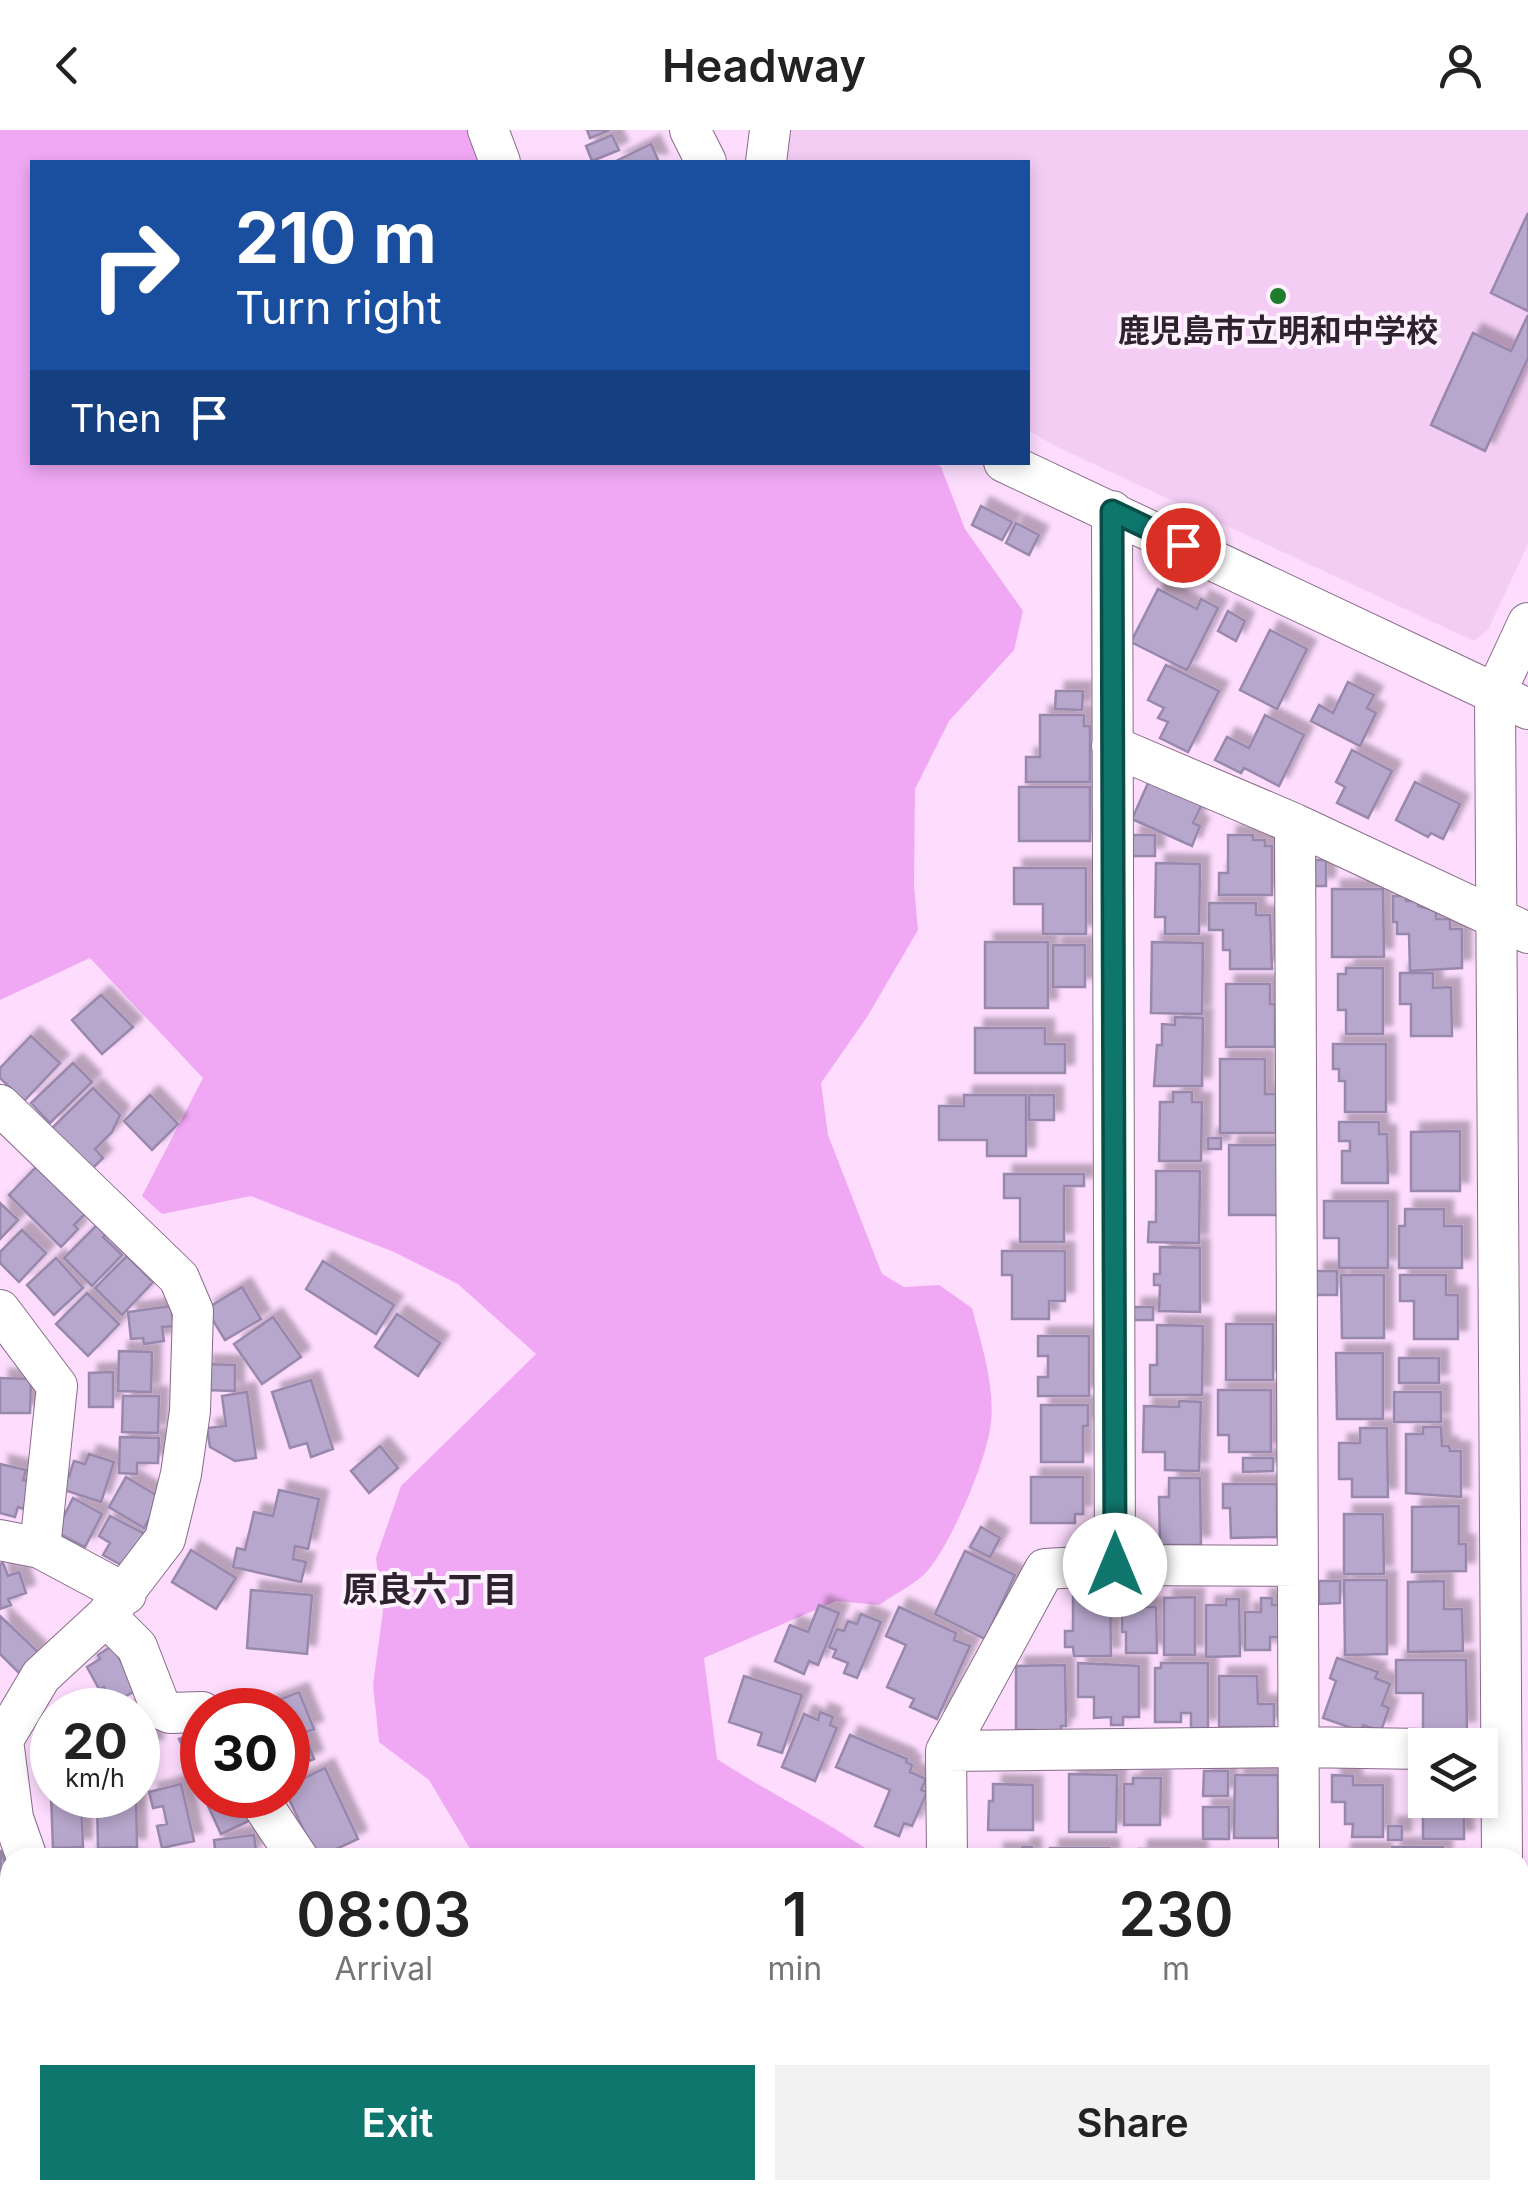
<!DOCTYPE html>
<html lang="en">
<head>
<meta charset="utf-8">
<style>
  body { margin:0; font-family:Inter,"Noto Sans JP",sans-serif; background:#f2f2f2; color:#222; height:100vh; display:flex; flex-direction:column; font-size:38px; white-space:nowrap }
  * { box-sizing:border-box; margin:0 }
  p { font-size:32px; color:#767676 }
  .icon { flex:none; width:55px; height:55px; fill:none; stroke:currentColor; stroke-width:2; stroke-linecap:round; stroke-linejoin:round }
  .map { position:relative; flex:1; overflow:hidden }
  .side { position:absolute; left:0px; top:1718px; width:1530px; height:352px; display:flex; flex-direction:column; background:#fff; border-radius:30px 30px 0 0; box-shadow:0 5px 15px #0003 }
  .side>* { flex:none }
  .hud { position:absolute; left:30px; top:30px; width:1000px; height:305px; border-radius:0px; box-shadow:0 5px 15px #0003; background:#1a4fa0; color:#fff; overflow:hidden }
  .buttons { position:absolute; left:1408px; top:1598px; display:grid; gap:20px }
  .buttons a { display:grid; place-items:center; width:90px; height:90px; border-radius:0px; background:#fff; box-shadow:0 5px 15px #0003; font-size:50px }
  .speed { position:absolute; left:30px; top:1558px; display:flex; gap:20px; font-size:50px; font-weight:700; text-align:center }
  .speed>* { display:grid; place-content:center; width:130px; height:130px; border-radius:50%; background:#fff; box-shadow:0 5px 15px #0003; line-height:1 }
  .speed small { font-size:25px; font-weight:400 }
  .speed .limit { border:15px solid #d22; background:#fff; color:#111 }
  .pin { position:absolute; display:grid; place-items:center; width:85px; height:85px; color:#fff; margin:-42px; border:5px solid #fff; border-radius:50%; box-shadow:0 2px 10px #0007 }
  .me { position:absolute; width:110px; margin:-55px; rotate:0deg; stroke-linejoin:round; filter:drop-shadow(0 0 8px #0008) }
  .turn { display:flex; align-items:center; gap:35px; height:210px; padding:0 40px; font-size:45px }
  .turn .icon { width:130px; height:130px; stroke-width:2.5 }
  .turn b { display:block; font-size:70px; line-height:85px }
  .then { display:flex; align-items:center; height:95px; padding:0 40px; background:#0003; gap:20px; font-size:38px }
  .eta { display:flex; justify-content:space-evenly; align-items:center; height:170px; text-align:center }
  .eta b { font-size:60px; font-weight:600; line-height:70px }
  .cta { display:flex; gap:20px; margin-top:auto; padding:20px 40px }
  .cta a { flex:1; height:115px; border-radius:0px; background:#0f766e; color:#fff; font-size:40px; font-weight:600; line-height:115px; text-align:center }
  .cta a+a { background:#f2f2f2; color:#222 }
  header { display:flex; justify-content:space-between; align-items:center; height:130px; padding:0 40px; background:#fff; font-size:45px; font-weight:600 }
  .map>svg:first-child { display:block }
</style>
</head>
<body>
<header><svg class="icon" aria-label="back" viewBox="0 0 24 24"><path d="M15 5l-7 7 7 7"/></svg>Headway<svg class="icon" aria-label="person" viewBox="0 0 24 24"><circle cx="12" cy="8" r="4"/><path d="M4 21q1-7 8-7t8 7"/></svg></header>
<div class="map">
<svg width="1528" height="2069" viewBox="0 0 1528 2069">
  <defs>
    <filter id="shadow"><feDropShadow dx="9" dy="-9" stdDeviation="2.5" flood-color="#0004"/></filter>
  </defs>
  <rect width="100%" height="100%" fill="#fddcfe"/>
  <!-- built -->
  <path fill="#f3cdf4" d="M785,0H1528V414L1488,500L1474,511L1055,316L1028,300V32H780Z"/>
  <!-- green -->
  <path fill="#f0a8f4" d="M0,0H472L484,32H32V332L935,333L941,337L965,399L1023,481L1014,520L949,591L915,659L914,755L918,800L867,887L821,953L828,1005L882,1144L904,1157L939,1155L972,1178C981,1213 995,1255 991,1292C988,1328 952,1411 929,1439C917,1454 894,1464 879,1475L836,1471L704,1528L717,1629C766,1661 817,1686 865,1718L868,1727H475L429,1650L379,1612L373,1555L383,1481L376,1428L401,1356L536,1224L458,1154L394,1122L251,1066L162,1084L142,1066L203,948L90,828L0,870Z
    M413,2060H521L523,2069H412Z"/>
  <!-- building -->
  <path fill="#b8a7cd" stroke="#9888ac" stroke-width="2.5" filter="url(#shadow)" d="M587,0H610L590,8Z
    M612,5L619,20L592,31L586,16Z
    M651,14L659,32H614Z
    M1528,83V181L1491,163Z
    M1528,185V228L1485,321L1431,295L1473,203L1511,221Z
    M981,376L1012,392L1002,410L972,395Z
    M1016,393L1039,405L1029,425L1006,413Z
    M1158,459L1197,479L1201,469L1218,478L1187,540L1131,512Z
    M1228,481L1245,491L1236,511L1218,501Z
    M1270,500L1307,519L1277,579L1240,560Z
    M1166,535L1219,561L1188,622L1160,608L1168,592L1158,588L1164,578L1148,570Z
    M1348,552L1374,565L1367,578L1376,583L1360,616L1311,591L1319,575L1333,583Z
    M1056,561H1083L1082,580L1055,579Z
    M1040,585H1084V596H1090V652H1026V627H1040Z
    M1265,585L1304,605L1279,656L1244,638L1241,643L1215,630L1227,607L1249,618Z
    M1352,620L1392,641L1368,688L1337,673L1345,657L1336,652Z
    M1149,651L1202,674L1193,693L1200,696L1192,716L1132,689Z
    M1415,652L1460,674L1443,709L1431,703L1428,707L1396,690Z
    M1019,657H1090V711H1019Z
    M1131,705H1155V726H1131Z
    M1228,705H1253V710H1265V716H1272V765H1219V743H1228Z
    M1315,730H1326V756H1315Z
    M1156,733L1200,734L1199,804H1165V787H1155Z
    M1014,738H1086V804H1043V774H1014Z
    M1332,759H1383L1384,827H1332Z
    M1393,766H1406V771H1418V776L1436,781V789H1450V799H1462V838L1410,841L1409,804H1397V792H1393Z
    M1209,773H1256V785H1270L1272,839H1230V820H1223V800H1209Z
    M985,812H1048V878H985Z
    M1152,812L1203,813L1202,884L1151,883Z
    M1053,815H1085V857H1053Z
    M1346,838H1383V904H1346V880H1338V844H1346Z
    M1400,843H1433V858L1451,857L1452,906H1411V874H1400Z
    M1226,854H1270V874H1275V917H1226Z
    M101,865L133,897L102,924L72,890Z
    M1175,887L1203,888L1202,956H1154L1157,915H1162V894L1175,895Z
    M975,898H1045V914H1065V943H975Z
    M31,906L60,933L24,971L0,948V938Z
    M1333,914H1386V982H1345V951H1339V939H1333Z
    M1220,929H1265V964H1276V1003H1220Z
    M73,933L92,952L50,993L31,973Z
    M93,958L120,985L112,1002L95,1019L103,1028L92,1039L52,998Z
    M1173,962H1192V972H1202L1201,1031H1159L1160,972H1173Z
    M150,965L178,994L152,1020L124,991Z
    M964,965H1026V1026H987V1010H939V976H964Z
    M1029,965H1054V990H1029Z
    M1339,992H1379V1004H1387L1388,1053H1342V1021H1350V1011H1339Z
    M1460,1001V1061H1411V1002Z
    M1208,1008H1221V1019H1208Z
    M1229,1015H1278V1085H1229Z
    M40,1033L88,1081L74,1095L78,1099L61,1117L9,1065Z
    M1156,1041H1200L1199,1113L1148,1112L1149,1092H1156Z
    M1004,1044H1084V1056H1064V1112H1020V1068H1004Z
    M1324,1071H1388V1138H1339V1108H1324Z
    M0,1073L18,1090L0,1109Z
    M1405,1079H1444V1096H1462V1138H1399V1096H1405Z
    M98,1094L107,1103L103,1107L122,1125L92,1156L64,1128Z
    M22,1100L46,1123L19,1152L0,1133V1122Z
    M1160,1117L1200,1118V1182L1159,1181L1160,1155H1154V1144H1160Z
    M1002,1121H1065V1171H1049V1189H1012V1145H1002Z
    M127,1126L153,1152L122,1185L95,1158Z
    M56,1128L83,1158L54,1185L27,1155Z
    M323,1131L394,1175L376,1204L306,1159Z
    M1315,1141H1337V1165H1315Z
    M1341,1145H1384V1208H1342Z
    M1400,1145H1446V1165H1458V1209H1414V1171H1400Z
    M242,1157L261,1189L225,1210L206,1179Z
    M87,1163L119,1194L88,1226L56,1194Z
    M171,1176L174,1196L162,1197L164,1211L144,1214L143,1208L131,1209L128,1182Z
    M1133,1177H1153V1190H1133Z
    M397,1184L440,1213L418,1246L375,1217Z
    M273,1187L301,1227L262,1254L234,1214Z
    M1226,1194H1273V1250H1226Z
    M1157,1195L1203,1196L1202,1265H1150V1235H1157Z
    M1038,1206H1089V1266H1038V1247H1048V1226H1038Z
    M119,1221L152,1222L151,1262L118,1261Z
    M1336,1223H1383V1289H1337Z
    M1399,1228H1439V1253H1399Z
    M204,1234L235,1235V1261L204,1260Z
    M113,1242V1277H89V1243Z
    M0,1248L31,1249L30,1283H0Z
    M311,1250L333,1319L311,1327L307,1313L290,1318L272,1262Z
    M1218,1260H1271V1322H1229V1305H1218Z
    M247,1262L256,1328L235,1331L210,1317L207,1298L226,1296L222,1266Z
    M1394,1262H1441V1292H1394Z
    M123,1266H159L158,1303L122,1302Z
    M1179,1271L1201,1272L1199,1341L1165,1340V1322H1143L1144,1276L1179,1277Z
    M1041,1275H1088V1296H1083V1332H1041Z
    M1423,1297H1441L1442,1316H1449L1450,1321H1461V1367L1406,1363V1304H1423Z
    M1360,1298H1387L1388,1367H1352V1349H1339V1313H1360Z
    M120,1307L159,1308L158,1333H137V1344L119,1343Z
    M380,1316L398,1338L369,1363L351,1341Z
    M89,1324L114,1332L101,1372L58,1358L62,1345L69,1347L74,1331L85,1334Z
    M1243,1328H1273V1341L1243,1342Z
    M0,1334L26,1340L23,1350L29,1351L24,1379L18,1377L15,1387L0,1383Z
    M126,1347L161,1368L144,1398L109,1377Z
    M1031,1347H1083V1384H1075V1393H1031Z
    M1169,1348H1200L1201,1415H1160L1159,1367H1169Z
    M1223,1354H1277V1407L1231,1408L1230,1378H1223Z
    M279,1360L319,1369L308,1419L295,1416L293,1429L306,1432L301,1452L233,1437L237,1418L245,1420L254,1382L273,1386Z
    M73,1368L102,1384L85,1417L56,1402Z
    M1459,1376V1414H1466V1441L1412,1442V1377Z
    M1344,1384H1383L1384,1444H1344Z
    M110,1386L145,1404L127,1438L103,1425L110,1413L99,1406Z
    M981,1397L1000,1408L990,1427L970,1417Z
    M191,1420L236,1448L216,1479L172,1452Z
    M965,1421L1015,1445L985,1509L935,1484Z
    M3,1433L8,1446L19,1442L26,1463L8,1469L11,1475L0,1479V1434Z
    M1344,1450H1387V1524L1345,1525Z
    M1319,1451H1340V1473L1319,1474Z
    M1444,1451V1479H1462L1463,1521L1408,1522V1452Z
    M1073,1458H1110L1111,1526H1074L1073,1517H1065V1501H1073Z
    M251,1460L312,1465L307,1524L247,1518Z
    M1195,1467V1525H1164V1468Z
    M1261,1468H1272V1475H1280V1507H1270V1520H1245V1482H1261Z
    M1226,1469H1239L1240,1526L1206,1527V1475H1226Z
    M819,1475L839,1483L818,1535L809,1531L804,1544L775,1531L790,1495L808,1502Z
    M899,1477L956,1503L954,1510L970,1516L937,1589L910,1577L914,1569L887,1557L906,1515L886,1506Z
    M1122,1477H1156L1157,1523H1126V1502H1122Z
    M861,1484L881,1492L857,1548L844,1543L848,1533L833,1527L836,1520L829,1517L837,1499L844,1501L848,1491L857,1494Z
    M0,1486L38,1522L19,1543L0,1524Z
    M112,1516L137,1560L113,1573L104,1557L99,1559L87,1537L100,1529L98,1525Z
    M1337,1528L1378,1542L1375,1548L1390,1554L1382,1575L1389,1578L1381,1601L1363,1595L1360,1601L1323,1588L1336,1551L1330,1548Z
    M1396,1530H1466L1467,1600H1423V1563H1396Z
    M1078,1533L1139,1536V1587H1123V1595H1111V1587L1094,1588V1567H1078Z
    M1161,1533H1208V1598H1191V1583H1181V1592H1155V1538H1161Z
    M1065,1535L1066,1596H1061V1604L1033,1605V1600H1016V1536Z
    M744,1546L802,1565L782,1623L758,1615L762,1603L729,1592Z
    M1219,1546H1257L1258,1574H1274V1597H1219Z
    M299,1562L314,1599L304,1603L314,1629L288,1639V1580H261L260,1577Z
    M143,1574L155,1617L138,1622V1580H123Z
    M820,1582L833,1587L830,1595L837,1598L815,1651L782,1637L804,1584L818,1590Z
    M202,1598V1642L197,1645L179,1609Z
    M850,1605L907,1629L906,1632L912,1635L910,1642L926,1649L921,1660L927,1662L912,1696L904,1693L899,1706L875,1696L890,1660L836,1637Z
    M325,1638L358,1709L317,1728L287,1665L288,1656Z
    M1204,1641H1228V1666H1203Z
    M1069,1644L1117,1645L1116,1702H1069Z
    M1235,1645H1278V1708H1234Z
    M1332,1645L1353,1646V1655H1383V1707H1352L1353,1694H1345V1672H1332Z
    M1423,1647L1425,1670H1464V1709H1423Z
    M1133,1648H1161L1160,1695H1124V1654H1133Z
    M181,1654L194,1711L162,1718L157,1696L167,1694L163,1676L153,1678L149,1662Z
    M993,1654L1033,1655V1700H988L989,1671H993Z
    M81,1665L83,1717L53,1718L51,1666Z
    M203,1665H239L251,1690L221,1704Z
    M136,1666L137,1717L98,1718L97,1668Z
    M1203,1677H1229V1709H1203Z
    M1388,1696H1402V1710H1388Z
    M254,1705L256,1721L249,1722L250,1728H216L214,1710Z
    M1022,1717H1032V1728H995V1722H1022Z
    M1392,1717H1443V1728H1392Z
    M1050,1718H1110V1728H1050Z
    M1139,1719H1198V1728H1139Z
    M1,1720L10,1746V1757L0,1760Z
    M1343,1722H1383V1728H1342Z
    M127,1724V1728H89V1725Z
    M10,1774V1813L0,1815V1776Z
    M10,1828V1854L0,1855V1833L2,1829Z
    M0,1877H10V1920H0Z
    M0,1923L10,1925V1960L0,1959Z
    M161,2060H206L203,2069H158Z
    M242,2060H279L278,2069H241Z
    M299,2060H342L340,2069H298Z
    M846,2060H885V2069H845Z
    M937,2060H990V2069H937Z
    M1030,2060H1055V2069H1030Z
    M1082,2060H1130V2069H1082Z
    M1162,2060H1208V2069H1162Z
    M1223,2060H1279V2065H1268V2069H1223Z
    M1344,2060H1390V2069H1344Z
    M1399,2060H1443V2069H1399Z"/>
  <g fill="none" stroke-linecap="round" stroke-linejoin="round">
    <!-- minor casing -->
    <g stroke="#886b89" stroke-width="42">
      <path id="minor" d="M488,0L500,32
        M690,0L706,32
        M766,32L770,0
        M1004,332L1528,579
        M1112,381L1115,1435
        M1112,616L1295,694L1528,803
        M1295,694L1299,1728
        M0,975L179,1148L193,1181L190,1281L181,1344L165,1409L106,1486L41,1546L3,1610L13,1688L27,1728
        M0,1180L57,1256L40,1418
        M0,1410L40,1418L126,1464
        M106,1486L137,1517L161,1579L170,1583L202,1582
        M946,1621L1299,1617L1425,1619
        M256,1665L298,1728
        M947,1728L946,1621L1045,1439L1115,1435L1298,1436
        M1502,1728L1495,564L1528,493
        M1520,1990H1528
        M367,2060L370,2069
        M1301,2060V2069
        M44,2069L46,2060
        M907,2069L908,2060
        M1503,2069V2060"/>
    </g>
    <!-- minor -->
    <use href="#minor" stroke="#fff" stroke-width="40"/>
  </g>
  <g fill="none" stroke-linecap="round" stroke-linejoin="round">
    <!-- route casing -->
    <g stroke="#0a4d48" stroke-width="25">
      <path id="route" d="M1115,1435L1112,381L1183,415"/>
    </g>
    <!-- route -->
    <use href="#route" stroke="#0f766e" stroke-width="18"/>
  </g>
  <!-- markers -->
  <circle fill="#1f7c2c" stroke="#fef1fe" stroke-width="4" cx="1278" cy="166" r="10"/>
  <g text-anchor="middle" stroke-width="8" stroke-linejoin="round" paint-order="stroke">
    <!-- poi labels -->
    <g font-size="32" font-weight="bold" fill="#2d222e" stroke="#fef1fe">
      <text x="1278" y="212">鹿児島市立明和中学校</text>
    </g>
    <!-- neighbourhood labels -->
    <g font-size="35" font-weight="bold" fill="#2d222e" stroke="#fef1fe">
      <text x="430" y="1472">原良六丁目</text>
    </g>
  </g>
</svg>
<div class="buttons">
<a><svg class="icon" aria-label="layers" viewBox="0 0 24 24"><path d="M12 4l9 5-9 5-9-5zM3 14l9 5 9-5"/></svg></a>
</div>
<div class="speed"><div>20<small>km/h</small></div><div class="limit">30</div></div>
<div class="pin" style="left:1183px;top:415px;background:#d93025"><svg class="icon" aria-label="arrive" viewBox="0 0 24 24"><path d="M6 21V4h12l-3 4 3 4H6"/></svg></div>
<svg class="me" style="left:1115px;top:1435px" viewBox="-20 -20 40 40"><circle r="19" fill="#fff"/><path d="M0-13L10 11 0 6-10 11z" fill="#0f766e"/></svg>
<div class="hud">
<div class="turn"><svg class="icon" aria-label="right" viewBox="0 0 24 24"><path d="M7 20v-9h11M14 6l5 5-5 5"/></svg><div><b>210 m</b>Turn right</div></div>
<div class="then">Then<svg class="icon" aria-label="arrive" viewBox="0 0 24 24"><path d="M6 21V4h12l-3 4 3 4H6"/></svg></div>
</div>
<section class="side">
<div class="eta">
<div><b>08:03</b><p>Arrival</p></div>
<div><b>1</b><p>min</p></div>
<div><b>230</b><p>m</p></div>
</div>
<div class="cta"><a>Exit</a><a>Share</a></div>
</section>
</div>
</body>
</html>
